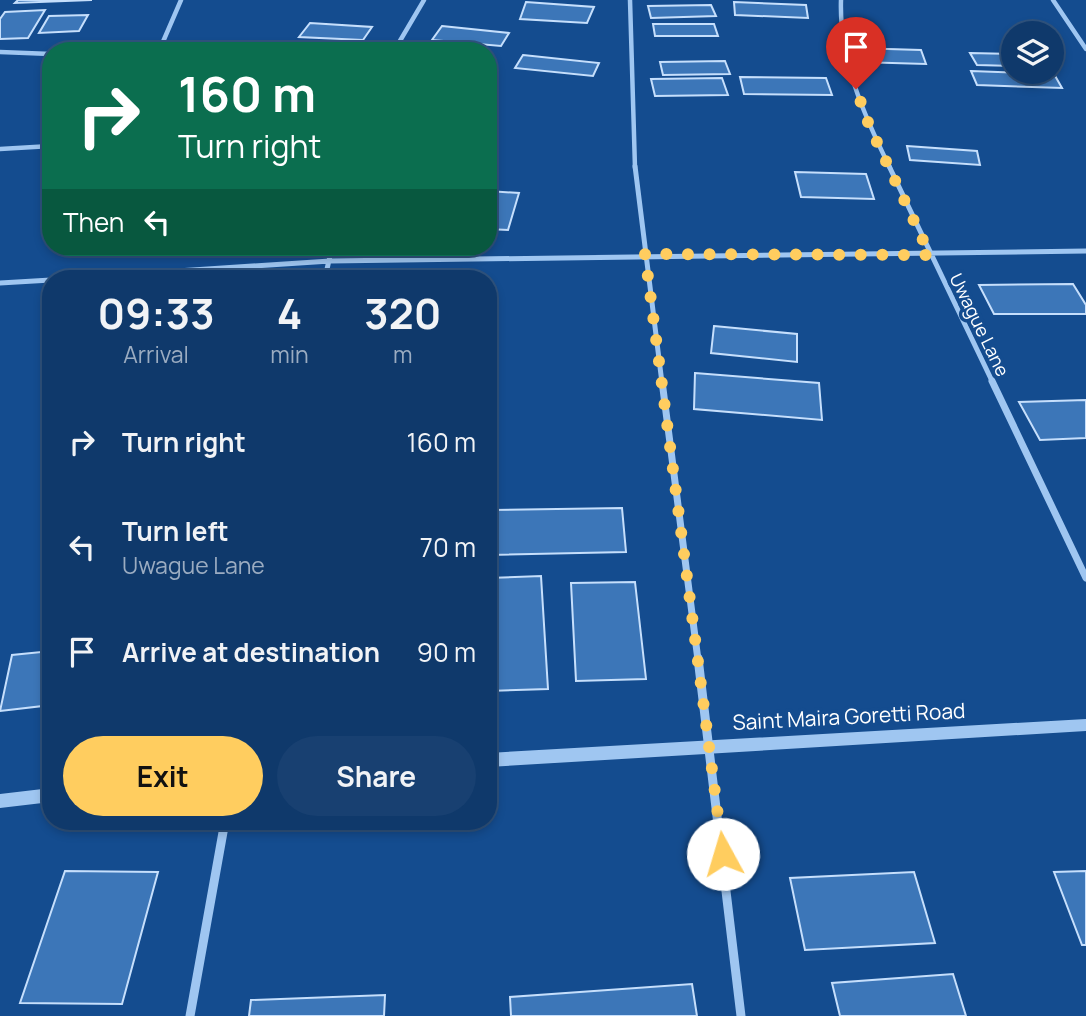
<!DOCTYPE html>
<html lang="en">
<head>
<meta charset="utf-8">
<style>
  body { margin:0; font-family:Manrope,sans-serif; background:#184071; color:#f1f3f6; height:100vh; display:flex; flex-direction:column; font-size:26px; white-space:nowrap }
  * { box-sizing:border-box; margin:0 }
  p { font-size:23px; color:#9bacc1 }
  .icon { flex:none; width:38px; height:38px; fill:none; stroke:currentColor; stroke-width:2; stroke-linecap:round; stroke-linejoin:round }
  .map { position:relative; flex:1; overflow:hidden }
  .panel { position:absolute; left:42px; top:270px; width:455px; height:560px; display:flex; flex-direction:column; background:#0f396b; border-radius:28px; box-shadow:0 4px 10px #0003,0 0 0 2px #2f537e }
  .panel>* { flex:none }
  .top-card { position:absolute; left:42px; top:42px; width:455px; height:214px; border-radius:28px; box-shadow:0 4px 10px #0003,0 0 0 2px #2f537e; background:#0b6e4f; color:#fff; overflow:hidden }
  .controls { position:absolute; left:1001px; top:21px; display:grid; gap:14px }
  .controls a { display:grid; place-items:center; width:63px; height:63px; border-radius:50%; background:#0f396b; box-shadow:0 4px 10px #0003,0 0 0 2px #2f537e; font-size:35px }
  .pin { position:absolute; display:grid; place-items:center; width:60px; height:60px; color:#fff; margin:-72px -30px; border-radius:50% 50% 50% 0; rotate:-45deg; box-shadow:0 0 7px #0007 }
  .pin .icon { rotate:45deg }
  .me { position:absolute; width:77px; margin:-38px; rotate:354deg; stroke-linejoin:round; filter:drop-shadow(0 0 5px #0008) }
  .turn { display:flex; align-items:center; gap:24px; height:147px; padding:0 21px; font-size:32px }
  .turn .icon { width:91px; height:91px; stroke-width:2.5 }
  .turn b { display:block; font-size:49px; line-height:60px }
  .then { display:flex; align-items:center; height:66px; padding:0 21px; background:#0003; gap:14px; font-size:26px }
  .eta { display:flex; justify-content:space-evenly; align-items:center; height:119px; text-align:center }
  .eta b { font-size:42px; font-weight:700; line-height:49px }
  .cta { display:flex; gap:14px; margin-top:auto; padding:14px 21px }
  .cta a { flex:1; height:80px; border-radius:42px; background:#ffcd5f; color:#111; font-size:28px; font-weight:700; line-height:80px; text-align:center }
  .cta a+a { background:#184071; color:#f1f3f6 }
  ul { padding:0; list-style:none }
  li { display:flex; align-items:center; gap:21px; height:105px; padding:0 21px }
  li div { flex:1 }
  li b { display:block; font-size:26px }
  li em { font-style:normal }
  .map>svg:first-child { display:block }
</style>
</head>
<body>
<div class="map">
<svg width="1086" height="1016" viewBox="0 0 1086 1016">
  <rect width="100%" height="100%" fill="#144c8f"/>
  <!-- building -->
  <path fill="#3c76b8" stroke="#c6dffc" stroke-width="2" d="M18,0H92L15,3Z
    M526,2L594,7L587,23L520,19Z
    M734,2L806,5L808,18L735,15Z
    M711,5L716,16L651,18L648,6Z
    M45,10L28,38L0,39V19L5,12Z
    M88,15L79,31L39,33L49,16Z
    M310,23L372,27L363,40L299,37Z
    M653,24H714L718,36H655Z
    M442,26L509,33L501,46L432,40Z
    M854,48L921,50L926,64L858,62Z
    M970,53L1013,54V66L977,65Z
    M523,55L599,63L593,76L515,68Z
    M725,61L730,74L663,75L660,62Z
    M971,71L1054,74L1062,88L977,85Z
    M740,77L826,78L832,95L744,94Z
    M722,78L728,95L655,96L651,79Z
    M907,146L977,151L980,165L910,160Z
    M795,172L866,174L874,199L801,197Z
    M488,191L519,193L508,230L488,229Z
    M374,274L472,275V278H373Z
    M1073,284L1086,305V314H994L979,285Z
    M714,326L797,334V362L711,353Z
    M695,373L819,383L822,420L694,409Z
    M1086,400V438L1040,440L1019,402Z
    M622,508L626,552L491,555L492,510Z
    M541,576L548,689L488,691V578Z
    M635,582L646,679L576,681L571,583Z
    M51,651V705L0,711L12,655Z
    M65,871L158,872L122,1004L20,1003Z
    M1086,871V945H1082L1054,872Z
    M914,872L935,943L805,950L790,878Z
    M953,974L966,1016H840L832,983Z
    M692,984L697,1016H511L510,997Z
    M385,995L384,1016H249L251,1000Z"/>
  <g fill="none" stroke-linecap="round" stroke-linejoin="round">
    <!-- minor-far3 -->
    <path stroke="#9fc6f1" stroke-width="4.5" d="M630,0L635,168
      M841,0C839,60 864,115 890,168
      M1053,0L1086,49
      M159,51L181,0
      M394,51L424,0
      M0,52L51,54
      M0,149L51,146"/>
    <!-- minor-far2 -->
    <path stroke="#9fc6f1" stroke-width="5" d="M635,166L662,383
      M889,166L993,383
      M72,278L330,261L1086,251
      M325,278L332,247
      M0,283L51,280"/>
    <!-- minor-far1 -->
    <path stroke="#9fc6f1" stroke-width="7" d="M662,381L698,660
      M992,381L1086,578"/>
    <!-- minor -->
    <path stroke="#9fc6f1" stroke-width="9" d="M698,658L741,1016
      M190,1016L225,821"/>
    <!-- tertiary -->
    <path fill="#9fc6f1" fill-rule="evenodd" d="M1086,719V731L488,767V753Z
      M51,788V802L0,808V794Z"/>
  </g>
  <g fill="none" stroke-linecap="round" stroke-linejoin="round">
    <!-- route -->
    <path stroke="#ffcd5f" stroke-width="12" stroke-dasharray="0 21.6" d="M723,854L645,254L930,255L869,125L856,89"/>
  </g>
  <g text-anchor="middle" stroke-width="7" stroke-linejoin="round" paint-order="stroke">
    <!-- street labels -->
    <g font-size="18" fill="#fff" stroke="#144c8f">
      <text transform="translate(979 325) rotate(64)" y="6">Uwague Lane</text>
    </g>
    <!-- near-street labels -->
    <g font-size="21" fill="#fff" stroke="#144c8f">
      <text transform="translate(849 717) rotate(-3)" y="7">Saint Maira Goretti Road</text>
    </g>
  </g>
</svg>
<div class="controls">
<a><svg class="icon" aria-label="layers" viewBox="0 0 24 24"><path d="M12 4l9 5-9 5-9-5zM3 14l9 5 9-5"/></svg></a>
</div>
<div class="pin" style="left:856px;top:89px;background:#d93025"><svg class="icon" aria-label="arrive" viewBox="0 0 24 24"><path d="M6 21V4h12l-3 4 3 4H6"/></svg></div>
<svg class="me" style="left:723px;top:854px" viewBox="-20 -20 40 40"><circle r="19" fill="#fff"/><path d="M0-13L10 11 0 6-10 11z" fill="#ffcd5f"/></svg>
<div class="top-card">
<div class="turn"><svg class="icon" aria-label="right" viewBox="0 0 24 24"><path d="M7 20v-9h11M14 6l5 5-5 5"/></svg><div><b>160 m</b>Turn right</div></div>
<div class="then">Then<svg class="icon" aria-label="left" viewBox="0 0 24 24"><path d="M17 20v-9H6M10 6l-5 5 5 5"/></svg></div>
</div>
<section class="panel">
<div class="eta">
<div><b>09:33</b><p>Arrival</p></div>
<div><b>4</b><p>min</p></div>
<div><b>320</b><p>m</p></div>
</div>
<ul>
<li><svg class="icon" aria-label="right" viewBox="0 0 24 24"><path d="M7 20v-9h11M14 6l5 5-5 5"/></svg><div><b>Turn right</b></div><em>160 m</em></li>
<li><svg class="icon" aria-label="left" viewBox="0 0 24 24"><path d="M17 20v-9H6M10 6l-5 5 5 5"/></svg><div><b>Turn left</b><p>Uwague Lane</p></div><em>70 m</em></li>
<li><svg class="icon" aria-label="arrive" viewBox="0 0 24 24"><path d="M6 21V4h12l-3 4 3 4H6"/></svg><div><b>Arrive at destination</b></div><em>90 m</em></li>
</ul>
<div class="cta"><a>Exit</a><a>Share</a></div>
</section>
</div>
</body>
</html>
